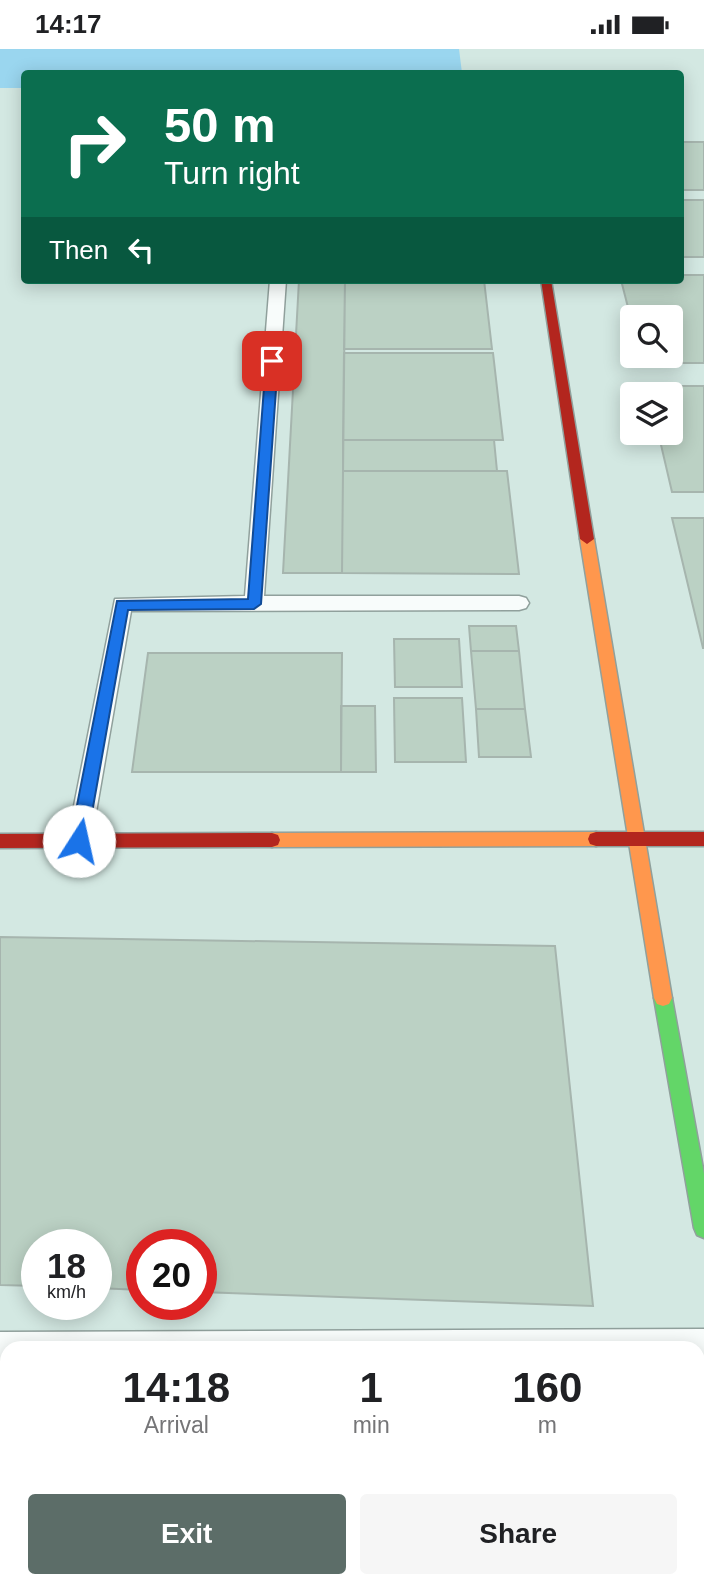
<!DOCTYPE html>
<html lang="en">
<head>
<meta charset="utf-8">
<style>
  body { margin:0; font-family:Helvetica,sans-serif; background:#f6f6f6; color:#202124; height:100vh; display:flex; flex-direction:column; font-size:26px; white-space:nowrap }
  * { box-sizing:border-box; margin:0 }
  p { font-size:23px; color:#757577 }
  .icon { flex:none; width:38px; height:38px; fill:none; stroke:currentColor; stroke-width:2; stroke-linecap:round; stroke-linejoin:round }
  .map { position:relative; flex:1; overflow:hidden }
  .side { position:absolute; left:0px; top:1292px; width:705px; height:247px; display:flex; flex-direction:column; background:#fff; border-radius:21px 21px 0 0; box-shadow:0 4px 18px #0003 }
  .side>* { flex:none }
  .hud { position:absolute; left:21px; top:21px; width:663px; height:214px; border-radius:7px; box-shadow:0 4px 18px #0003; background:#0b6e4f; color:#fff; overflow:hidden }
  .buttons { position:absolute; left:620px; top:256px; display:grid; gap:14px }
  .buttons a { display:grid; place-items:center; width:63px; height:63px; border-radius:7px; background:#fff; box-shadow:0 4px 18px #0003; font-size:35px }
  .speed { position:absolute; left:21px; top:1180px; display:flex; gap:14px; font-size:35px; font-weight:700; text-align:center }
  .speed>* { display:grid; place-content:center; width:91px; height:91px; border-radius:50%; background:#fff; box-shadow:0 4px 18px #0003; line-height:1 }
  .speed small { font-size:18px; font-weight:400 }
  .speed .limit { border:10px solid #d22; background:#fff; color:#111 }
  .pin { position:absolute; display:grid; place-items:center; width:60px; height:60px; color:#fff; margin:-30px; border-radius:14px; box-shadow:0 4px 10px #0006 }
  .me { position:absolute; width:77px; margin:-38px; rotate:10deg; stroke-linejoin:round; filter:drop-shadow(0 0 5px #0008) }
  .turn { display:flex; align-items:center; gap:24px; height:147px; padding:0 28px; font-size:32px }
  .turn .icon { width:91px; height:91px; stroke-width:2.5 }
  .turn b { display:block; font-size:49px; line-height:60px }
  .then { display:flex; align-items:center; height:66px; padding:0 28px; background:#0003; gap:14px; font-size:26px }
  .eta { display:flex; justify-content:space-evenly; align-items:center; height:119px; text-align:center }
  .eta b { font-size:42px; font-weight:600; line-height:49px }
  .action { display:flex; gap:14px; margin-top:auto; padding:14px 28px }
  .action a { flex:1; height:80px; border-radius:7px; background:#5c6d68; color:#fff; font-size:28px; font-weight:600; line-height:80px; text-align:center }
  .action a+a { background:#f6f6f6; color:#202124 }
  .status { display:flex; justify-content:space-between; align-items:center; height:49px; padding:0 35px; background:#fff; direction:ltr }
  .status svg { height:19px; fill:currentColor }
  .map>svg:first-child { display:block }
</style>
</head>
<body>
<div class="status"><b>14:17</b><svg viewBox="0 0 49 12"><path d="M0 12V9h3v3zM5 12V6h3v6zM10 12V3h3v9zM15 12V0h3v12zM26 1h20v11H26zM47 4h2v5h-2z"/></svg></div>
<div class="map">
<svg width="704" height="1537" viewBox="0 0 704 1537">
  <rect width="100%" height="100%" fill="#d3e8e2"/>
  <!-- water -->
  <path fill="#9ad6ef" d="M0,0H459L462,24H24V39H0Z"/>
  <!-- building -->
  <path fill="#bbd1c4" stroke="#a6b5ae" stroke-width="2" d="M681,93H704V141H681Z
    M681,151H704V208H681Z
    M681,226H704V314H641L640,306H670V268H632V274L621,231H681Z
    M299,231H345L342,524H283Z
    M345,231H484L492,300H344Z
    M344,304H493L503,391H343Z
    M646,337H704V443H672L658,383H670V345H648Z
    M343,391H494L497,422H343Z
    M343,422H507L519,525L342,524Z
    M672,469H704V599H703Z
    M469,577H516L519,602H471Z
    M394,590H459L462,638H395Z
    M471,602H519L525,660H476Z
    M148,604H342L341,723H132Z
    M394,649H462L466,713H395Z
    M341,657H375L376,723H341Z
    M476,660H525L531,708H479Z
    M0,888L555,897L593,1257L201,1243V1195H142V1241L96,1239V1195H37V1237L0,1236Z
    M0,1355H7V1531H655V1537H0Z"/>
  <g fill="none" stroke-linecap="round" stroke-linejoin="round">
    <!-- lane casing -->
    <g stroke="#90a09c" stroke-width="3">
      <path id="lane" d="M270,231H286L264,547H519L526,549L529,554L526,559L519,561L131,562L91,792L87,799L79,802L71,799L67,792L115,550L245,547Z
        M704,1280V1310H698V1298H7V1313H0V1283Z"/>
    </g>
    <!-- fast casing -->
    <g stroke="#90a09c" stroke-width="3">
      <path id="fast" d="M663,941L669,943L672,949L704,1125V1189L697,1186L694,1179L654,949L657,943Z"/>
    </g>
    <!-- slow casing -->
    <g stroke="#90a09c" stroke-width="3">
      <path id="slow" d="M587,485L594,490L672,949L669,955L663,957L657,955L654,949L580,490Z
        M596,783L602,785L604,790L602,795L596,797L272,798L266,796L264,791L266,786L272,784Z"/>
    </g>
    <!-- jam casing -->
    <g stroke="#90a09c" stroke-width="3">
      <path id="jam" d="M541,231H551L594,490L587,495L580,490Z
        M596,783H704V797H596L590,795L588,790L590,785Z
        M272,784L278,786L280,791L278,796L272,798L0,799V785Z"/>
    </g>
    <!-- lane -->
    <use href="#lane" fill="#f8fcfb" fill-rule="evenodd"/>
    <!-- fast -->
    <use href="#fast" fill="#63d668" fill-rule="evenodd"/>
    <!-- slow -->
    <use href="#slow" fill="#ff974d" fill-rule="evenodd"/>
    <!-- jam -->
    <use href="#jam" fill="#b3261e" fill-rule="evenodd"/>
  </g>
  <!-- route -->
  <path fill="#1a73e8" stroke="#114b97" stroke-width="2" d="M272,308L278,312L261,555L254,560L128,561L87,792L84,797H73L70,792L117,552L248,550L266,312Z"/>
</svg>
<div class="buttons">
<a><svg class="icon" aria-label="search" viewBox="0 0 24 24"><circle cx="10" cy="10" r="6"/><path d="M15 15l6 6"/></svg></a>
<a><svg class="icon" aria-label="layers" viewBox="0 0 24 24"><path d="M12 4l9 5-9 5-9-5zM3 14l9 5 9-5"/></svg></a>
</div>
<div class="speed"><div>18<small>km/h</small></div><div class="limit">20</div></div>
<div class="pin" style="left:272px;top:312px;background:#d93025"><svg class="icon" aria-label="arrive" viewBox="0 0 24 24"><path d="M6 21V4h12l-3 4 3 4H6"/></svg></div>
<svg class="me" style="left:79px;top:792px" viewBox="-20 -20 40 40"><circle r="19" fill="#fff"/><path d="M0-13L10 11 0 6-10 11z" fill="#1a73e8"/></svg>
<div class="hud">
<div class="turn"><svg class="icon" aria-label="right" viewBox="0 0 24 24"><path d="M7 20v-9h11M14 6l5 5-5 5"/></svg><div><b>50 m</b>Turn right</div></div>
<div class="then">Then<svg class="icon" aria-label="left" viewBox="0 0 24 24"><path d="M17 20v-9H6M10 6l-5 5 5 5"/></svg></div>
</div>
<section class="side">
<div class="eta">
<div><b>14:18</b><p>Arrival</p></div>
<div><b>1</b><p>min</p></div>
<div><b>160</b><p>m</p></div>
</div>
<div class="action"><a>Exit</a><a>Share</a></div>
</section>
</div>
</body>
</html>
